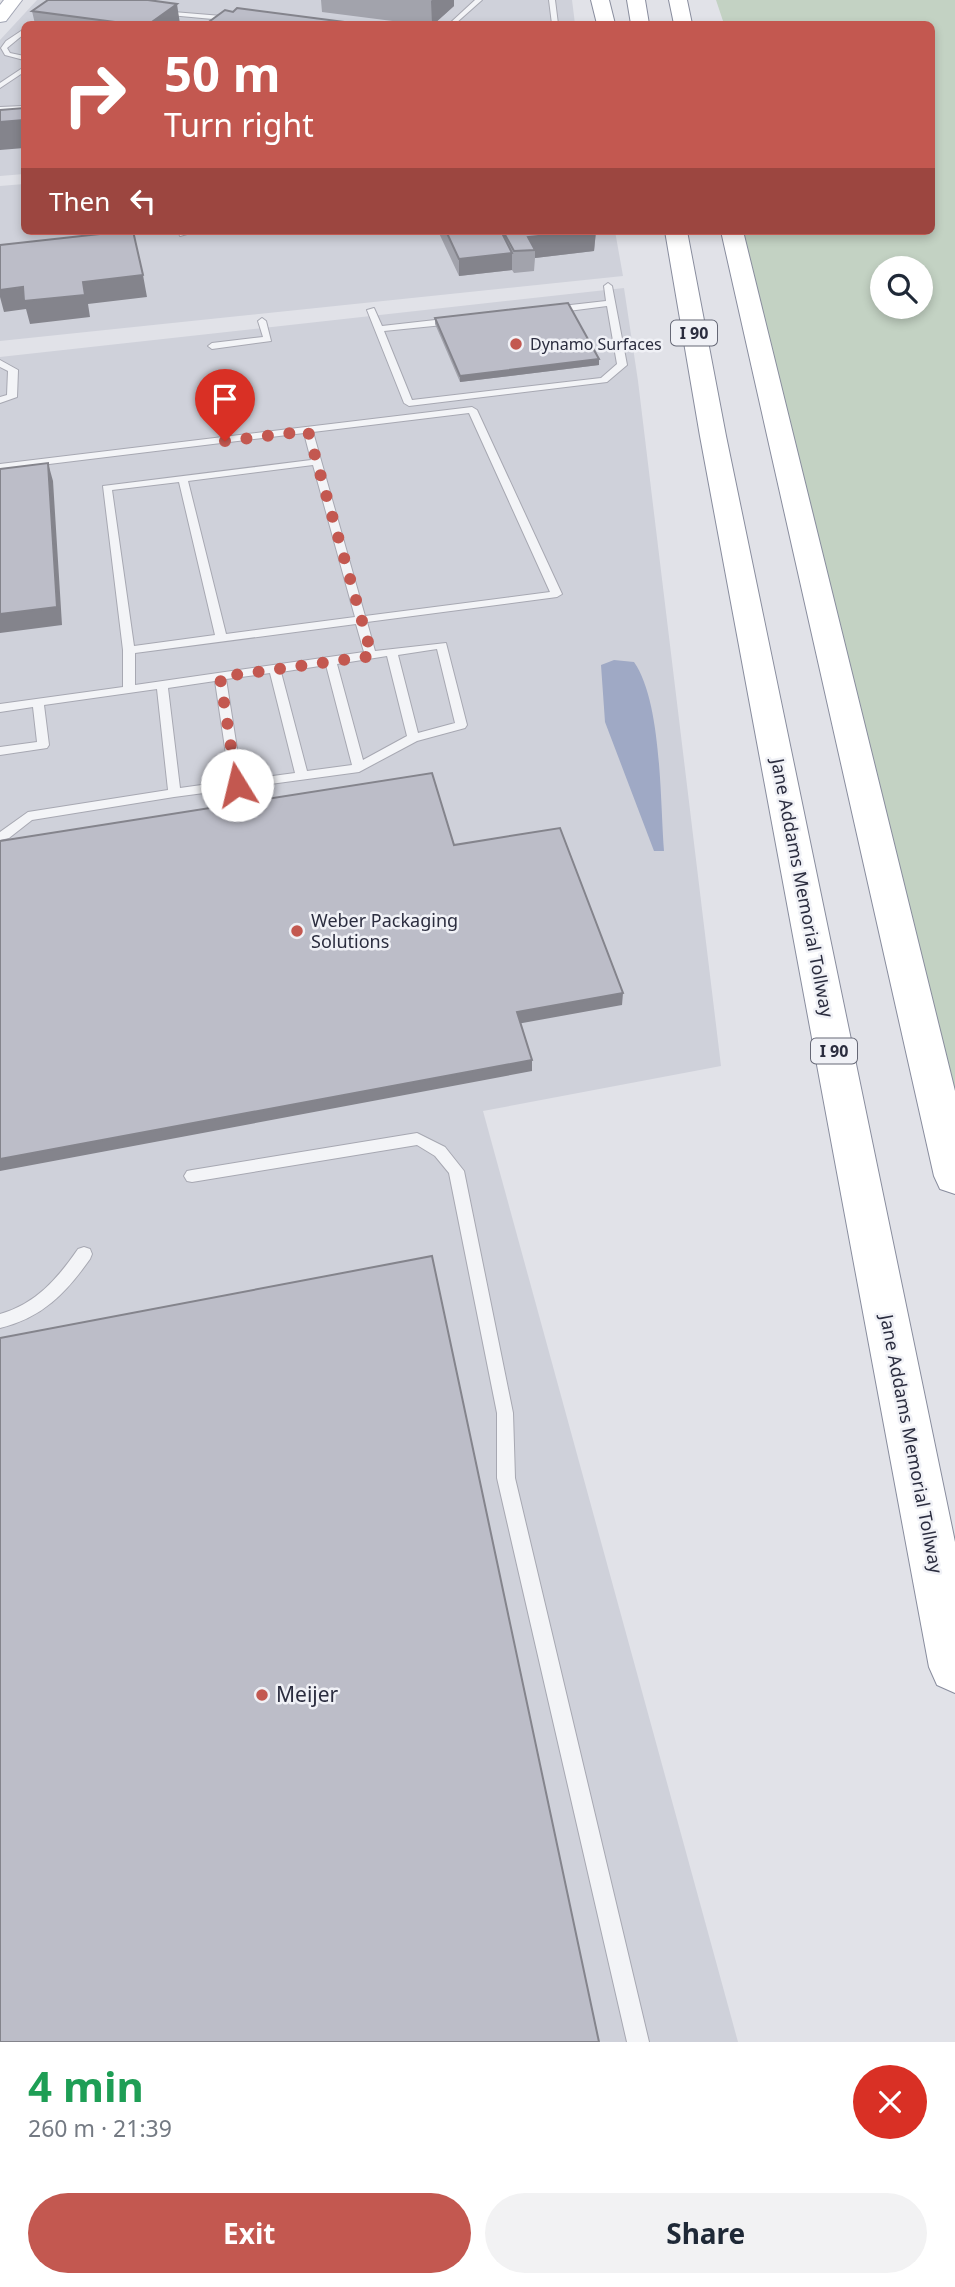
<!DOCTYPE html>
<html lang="en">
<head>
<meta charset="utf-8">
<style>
  body { margin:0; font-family:"Noto Sans",sans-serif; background:#f2f2f3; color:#1f2937; height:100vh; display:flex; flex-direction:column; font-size:26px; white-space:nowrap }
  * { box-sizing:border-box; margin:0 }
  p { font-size:23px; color:#747a83 }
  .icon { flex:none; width:38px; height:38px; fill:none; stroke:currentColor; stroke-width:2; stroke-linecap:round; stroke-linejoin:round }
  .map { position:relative; height:2042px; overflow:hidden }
  .side { display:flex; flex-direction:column; background:#fff; flex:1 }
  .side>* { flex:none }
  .guide { position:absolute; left:21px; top:21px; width:914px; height:214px; border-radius:10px; box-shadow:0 4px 10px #0003; background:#c35850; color:#fff; overflow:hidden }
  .fabs { position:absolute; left:870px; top:256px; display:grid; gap:14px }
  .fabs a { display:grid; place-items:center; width:63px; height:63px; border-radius:50%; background:#fff; box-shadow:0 4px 10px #0003; font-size:35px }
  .pin { position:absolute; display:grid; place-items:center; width:60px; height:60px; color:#fff; margin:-72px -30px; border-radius:50% 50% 50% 0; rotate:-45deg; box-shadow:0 0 7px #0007 }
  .pin .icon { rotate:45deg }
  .me { position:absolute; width:77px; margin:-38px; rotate:351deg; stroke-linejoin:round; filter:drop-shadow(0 0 5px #0008) }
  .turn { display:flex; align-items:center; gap:24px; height:147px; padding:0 28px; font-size:32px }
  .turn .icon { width:91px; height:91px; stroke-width:2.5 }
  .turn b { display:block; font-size:49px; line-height:60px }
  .then { display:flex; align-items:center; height:66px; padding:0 28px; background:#0003; gap:14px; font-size:26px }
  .round { display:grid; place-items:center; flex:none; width:74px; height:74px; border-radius:37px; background:#f2f2f3 }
  .headline { display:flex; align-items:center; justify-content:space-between; height:119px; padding:0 28px }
  h1 { font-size:42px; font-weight:700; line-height:52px; color:#1e9e55 }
  .cta { display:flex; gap:14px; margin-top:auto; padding:14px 28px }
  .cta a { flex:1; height:80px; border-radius:42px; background:#c35850; color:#fff; font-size:28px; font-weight:700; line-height:80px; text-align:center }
  .cta a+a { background:#f2f2f3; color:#1f2937 }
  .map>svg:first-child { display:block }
</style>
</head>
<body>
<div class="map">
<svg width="955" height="2042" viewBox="0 0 955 2042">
  <rect width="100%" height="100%" fill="#e1e2e8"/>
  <!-- built -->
  <path fill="#cfd1da" d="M37,0H572L575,24H24V174L0,176V40Z
    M24,184V231H615L623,276L0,341V186Z
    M624,288L638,381L721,1066L483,1111L738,2042H0V357Z"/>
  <!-- green -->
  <path fill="#c3d2c3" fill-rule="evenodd" d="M716,0H955V1172L733,231H931V24H724ZM882,268H920V306H882Z"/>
  <!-- water -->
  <path fill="#9fa9c5" d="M614,660L634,662C662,702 660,801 664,851H654L605,722L601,665Z"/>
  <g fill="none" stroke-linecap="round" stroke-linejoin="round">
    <!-- service casing -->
    <g stroke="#a7a8b2" stroke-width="2">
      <path id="service" d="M475,0H482L455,24H449Z
        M549,0H555L558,24H552Z
        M161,11L234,17L237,19L234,21L159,14Z
        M24,29V34L7,48L10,53L24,56V60L5,55L1,48L6,41Z
        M24,67V72L0,88V83Z
        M24,106V110L0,111V107Z
        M178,231H186L187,234L180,236Z
        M608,283L612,286L627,365L607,382L409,406L404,403L367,310L374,308L382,326L453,318L457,321L453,324L384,331L412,400L601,378L617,364L607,306L553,313L549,310L553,307L606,301L604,286Z
        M262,318L266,321L271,341L212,349L208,346L212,343L263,337L258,321Z
        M0,360L18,370L17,397L0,403V397L7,395L8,371L0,367Z
        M472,407L477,410L562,594L557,597L367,622L375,651L446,643L467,725L465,728L417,741L359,772L174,797L32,820L9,838L0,840V832L28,812L168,790L157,689L44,705L49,745L47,748L0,755V747L37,742L33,707L0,712V704L123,687V650L103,486L311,460L304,433L0,470V464ZM469,413L550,592L365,616L313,432ZM313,465L355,617L226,634L188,481ZM179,482L215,635L134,646L112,490ZM356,624L364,652L135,685V653ZM437,649L455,723L418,733L398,655ZM387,656L407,736L363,760L337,664ZM326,665L352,765L307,771L281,672ZM270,673L295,773L242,780L226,679ZM215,681L230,781L180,788L168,688Z
        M417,1133L445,1147L464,1171L513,1413L515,1478L649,2042H627L497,1478V1413L449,1173L435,1156L417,1145L192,1182L187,1181L184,1176L187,1171L192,1170Z
        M84,1247L90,1249L92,1254L90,1259C66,1293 42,1318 0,1328V1314C36,1304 58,1278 78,1249Z"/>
    </g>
    <!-- primary casing -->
    <g stroke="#a1a4b3" stroke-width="2">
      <path id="primary" d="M4,0H22L6,21L0,22V5Z"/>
    </g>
    <!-- motorway casing -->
    <g stroke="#898d9e" stroke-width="2">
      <path id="motorway" d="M591,0H609L615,24H597Z
        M627,0H645L649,24H631Z
        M669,0H687L692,24H674Z
        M665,231H687L726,436L955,1542V1693L937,1685L929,1667L700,436Z
        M721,231H743L955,1091V1194L940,1189L934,1176Z"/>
    </g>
    <!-- service -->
    <use href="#service" fill="#f3f4f7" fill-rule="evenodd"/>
    <!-- primary -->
    <use href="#primary" fill="#fff" fill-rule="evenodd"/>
    <!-- motorway -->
    <use href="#motorway" fill="#fff" fill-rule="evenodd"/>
  </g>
  <!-- wall -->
  <path fill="#a2a3ac" d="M321,0H454V6L434,24H416L322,12Z
    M32,11L180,24H35Z
    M438,231H596L594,251L535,258L534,271L514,273L512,270L459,276Z
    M435,318L599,359V365L460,382L435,324Z"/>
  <!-- shaded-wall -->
  <path fill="#84848c" d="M432,0H454V6L434,24H432L431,1Z
    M177,4L180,24H149Z
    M24,120V148L0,150V122Z
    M585,231H596L594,251L535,258V250L528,237Z
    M512,253V270L459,276V259Z
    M143,275L147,297L88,304L90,317L30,324L26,309L4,312L0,297V290Z
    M599,359V365L460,382V376Z
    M48,463L53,481L62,625L0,633V614Z
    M623,993L622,1005L517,1024V1012Z
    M532,1060V1071L0,1171V1159Z"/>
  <!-- building -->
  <path fill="#bcbdc8" stroke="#84848c" stroke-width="2" d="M48,0H148L177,4L149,24H130L32,11Z
    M237,8L360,24H206L225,10L233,12Z
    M24,108V120L0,122V110Z
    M127,231H133L143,275L83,282L85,295L24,301L23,287L0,290V245Z
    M446,231H501L512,253L459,259Z
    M503,231H585L528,237L535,250L514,251Z
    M568,303L599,359L460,376L435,318Z
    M48,463L57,607L0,614V469Z
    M432,773L454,845L560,828L623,993L517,1012L532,1060L0,1159V841Z
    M432,1256L599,2042H0V1338Z"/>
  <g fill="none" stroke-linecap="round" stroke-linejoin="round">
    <!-- route -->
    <path stroke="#c35850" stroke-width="12" stroke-dasharray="0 21.6" d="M225,441L308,431L372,656L220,677L237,785"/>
  </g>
  <!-- markers -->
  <g fill="#c35850" stroke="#f0f1f6" stroke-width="2.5">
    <circle cx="516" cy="344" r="7"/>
    <circle cx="297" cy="931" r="7"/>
    <circle cx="262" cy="1695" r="7"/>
  </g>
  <g text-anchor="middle" stroke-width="5" stroke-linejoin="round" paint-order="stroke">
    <!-- shield labels -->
    <g fill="#f0f1f6" stroke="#666876" stroke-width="2">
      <rect x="671" y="320.5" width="46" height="25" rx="5"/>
      <rect x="811" y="1038.5" width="46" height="25" rx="5"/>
    </g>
    <g font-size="16" font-weight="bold" fill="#2b2d3f">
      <text x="694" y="339">I 90</text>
      <text x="834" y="1057">I 90</text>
    </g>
    <!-- far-poi labels -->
    <g font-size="16" fill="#2b2d3f" stroke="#f0f1f6" text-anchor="start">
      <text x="530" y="350">Dynamo Surfaces</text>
    </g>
    <!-- street labels -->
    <g font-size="18" fill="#2b2d3f" stroke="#f0f1f6">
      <text transform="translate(802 888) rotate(79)" y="6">Jane Addams Memorial Tollway</text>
      <text transform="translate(911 1444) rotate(79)" y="6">Jane Addams Memorial Tollway</text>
    </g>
    <!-- poi labels -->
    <g font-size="18" fill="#2b2d3f" stroke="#f0f1f6" text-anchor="start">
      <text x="311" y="927">Weber Packaging<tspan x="311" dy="21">Solutions</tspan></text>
    </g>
    <!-- near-poi labels -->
    <g font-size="21" fill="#2b2d3f" stroke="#f0f1f6" text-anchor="start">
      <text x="276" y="1702">Meijer</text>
    </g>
  </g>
</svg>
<div class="fabs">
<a><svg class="icon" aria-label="search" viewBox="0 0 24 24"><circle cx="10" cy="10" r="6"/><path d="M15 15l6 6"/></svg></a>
</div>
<div class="pin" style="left:225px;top:441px;background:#d93025"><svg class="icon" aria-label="arrive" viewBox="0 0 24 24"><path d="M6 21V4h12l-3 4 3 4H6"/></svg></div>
<svg class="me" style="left:237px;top:785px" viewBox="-20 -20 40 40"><circle r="19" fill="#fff"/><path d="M0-13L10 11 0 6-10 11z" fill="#c35850"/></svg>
<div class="guide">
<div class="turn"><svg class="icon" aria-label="right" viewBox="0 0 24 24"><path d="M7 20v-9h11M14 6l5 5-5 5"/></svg><div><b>50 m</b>Turn right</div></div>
<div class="then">Then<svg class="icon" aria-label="left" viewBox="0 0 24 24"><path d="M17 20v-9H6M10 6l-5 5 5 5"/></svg></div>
</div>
</div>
<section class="side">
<div class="headline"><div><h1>4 min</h1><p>260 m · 21:39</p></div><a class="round" style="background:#d93025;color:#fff"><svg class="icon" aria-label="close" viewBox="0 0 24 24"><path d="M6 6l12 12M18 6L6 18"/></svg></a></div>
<div class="cta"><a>Exit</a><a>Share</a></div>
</section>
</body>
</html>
